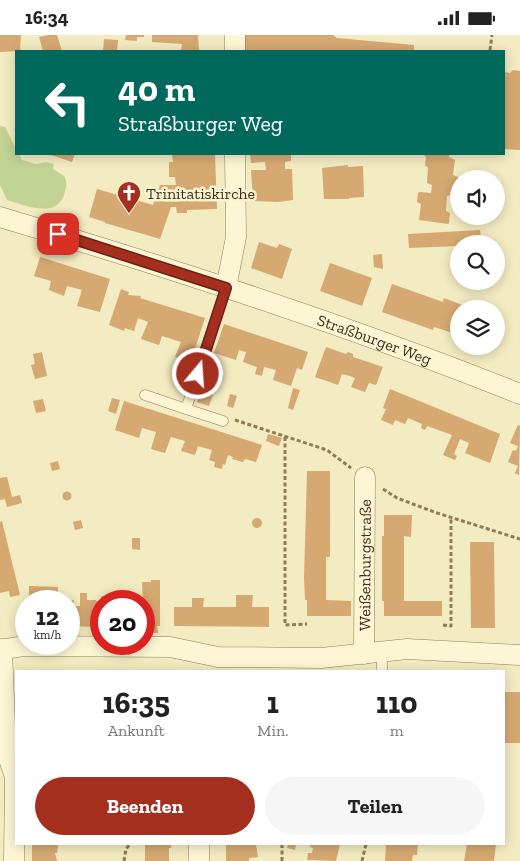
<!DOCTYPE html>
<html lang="de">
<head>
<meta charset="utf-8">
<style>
  body { margin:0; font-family:"Zilla Slab",serif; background:#f6f6f6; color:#222; height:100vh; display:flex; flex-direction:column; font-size:19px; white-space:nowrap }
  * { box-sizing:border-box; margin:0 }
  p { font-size:16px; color:#767676 }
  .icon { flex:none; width:28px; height:28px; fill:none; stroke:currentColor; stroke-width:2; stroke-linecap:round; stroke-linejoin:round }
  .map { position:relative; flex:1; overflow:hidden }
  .details { position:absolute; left:15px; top:635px; width:490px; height:175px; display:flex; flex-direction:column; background:#fff; border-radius:0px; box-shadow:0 2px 12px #0003 }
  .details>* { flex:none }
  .hud { position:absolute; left:15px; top:15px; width:490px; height:105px; border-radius:0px; box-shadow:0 2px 12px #0003; background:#00695c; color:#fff; overflow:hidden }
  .fabs { position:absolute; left:450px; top:135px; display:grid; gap:10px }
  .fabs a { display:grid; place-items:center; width:55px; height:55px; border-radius:50%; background:#fff; box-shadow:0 2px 12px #0003; font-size:25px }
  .speed { position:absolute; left:15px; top:555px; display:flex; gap:10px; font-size:25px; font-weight:700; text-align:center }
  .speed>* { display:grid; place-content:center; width:65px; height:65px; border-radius:50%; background:#fff; box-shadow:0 2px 12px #0003; line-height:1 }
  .speed small { font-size:12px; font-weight:400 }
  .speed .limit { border:8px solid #d22; background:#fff; color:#111 }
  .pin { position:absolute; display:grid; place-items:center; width:42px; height:42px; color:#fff; margin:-21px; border-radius:10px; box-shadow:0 2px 8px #0006 }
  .me { position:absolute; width:55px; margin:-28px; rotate:18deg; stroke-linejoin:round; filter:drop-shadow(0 0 4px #0008) }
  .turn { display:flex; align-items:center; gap:18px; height:105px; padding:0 20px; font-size:22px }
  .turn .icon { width:65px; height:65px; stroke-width:2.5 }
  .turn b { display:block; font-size:35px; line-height:42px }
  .eta { display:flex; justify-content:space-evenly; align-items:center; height:85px; text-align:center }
  .eta b { font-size:30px; font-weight:700; line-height:35px }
  .cta { display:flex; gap:10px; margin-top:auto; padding:10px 20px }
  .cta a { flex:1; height:58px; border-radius:30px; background:#a52f1e; color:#fff; font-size:20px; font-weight:700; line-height:58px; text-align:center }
  .cta a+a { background:#f6f6f6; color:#222 }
  .status { display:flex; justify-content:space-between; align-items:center; height:35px; padding:0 25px; background:#fff; direction:ltr }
  .status svg { height:14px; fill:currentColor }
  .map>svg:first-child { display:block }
</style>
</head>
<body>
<div class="status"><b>16:34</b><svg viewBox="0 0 49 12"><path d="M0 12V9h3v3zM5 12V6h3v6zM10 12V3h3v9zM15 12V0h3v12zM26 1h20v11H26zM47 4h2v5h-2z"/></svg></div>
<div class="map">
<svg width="520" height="826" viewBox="0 0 520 826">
  <rect width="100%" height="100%" fill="#f3ebc1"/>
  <!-- green -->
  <path fill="#c3d393" d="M0,91L5,92L16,114V119H19L22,125L36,129L46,127L54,129L53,134L64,141C68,148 66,153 64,160C56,184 24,170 7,165L0,150Z"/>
  <!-- building -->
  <path fill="#d6a972" d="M0,0H21L20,16L0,17Z
    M48,0H57L62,16H43L39,2Z
    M126,0H144V2H137V6L125,5Z
    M152,0H198L199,16H181L182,9L152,7Z
    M239,0H333L337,3L414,10V16H239Z
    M104,4L118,5L117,16H103Z
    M513,35L520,36V115L504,114V37L510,38Z
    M48,119H75L72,127Z
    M172,119H215L217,174L187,175V178H177L176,172H171L160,204L105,188V187L89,182L97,154L153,170L160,150H176L175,142H169V127H173Z
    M250,119H291V126L285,127V134H292L293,165L278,167L253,166L251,135H266L265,127L251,128Z
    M423,119H449V122L455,125L453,140L458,142L457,152L452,153V160L447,161L446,176L450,178L449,188L448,189L419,185L421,169L417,167L418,158L420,157L431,158L432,150L427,148L428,132L425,131L426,122Z
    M348,130V132L363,131L364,162L349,163V164H324L322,133Z
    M480,195L482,209H459V211L409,213L408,199Z
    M259,207L277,213L279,209L292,214L282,244L251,233Z
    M382,219L383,234L374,232L373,220Z
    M40,222L110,244L100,277L77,271L82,255L67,251L64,261L49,255L51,246L34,241Z
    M330,228L372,243L362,271L320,256Z
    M392,249L443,267L444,263L473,274H459V300L434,292L433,295L382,277Z
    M121,254L129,257L128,260L141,261L140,263L205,283L189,332L178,328L180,324L175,322L181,307L162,301L159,310L141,304L148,287L138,283L134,296L125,293L124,296L109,290Z
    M224,289L308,317L302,335L297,333L291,351L273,345L276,335L264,332L262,341L255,339L257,332L243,327L246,317L239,315L236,325L214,318Z
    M326,312L346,319L348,317L353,319V322L383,332L376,350L369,348L365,357L351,352L355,343L347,340L342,339L338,350L315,342Z
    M42,317L47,341L35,344L31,330L35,329L33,319Z
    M293,353L300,355L293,375L288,373Z
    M390,354L500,399L490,428L465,418L469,408L460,404L454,419L457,421L455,425L443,420L452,400L427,391L425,395L421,393L422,389L408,383L405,389L395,385L393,390L381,385L386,374L383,373Z
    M201,355L213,359L209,371L197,367Z
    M230,359L237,361L233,373L227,371Z
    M112,363L120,365L116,379L108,376Z
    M43,364L46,376L36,378L33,366Z
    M124,366L262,410L256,427L245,424L243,427L232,424L233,422L228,420L225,430L223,429L222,434L214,432L215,427L209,425L212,415L198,411L195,420L181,416L185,406L171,402L165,418L151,414L156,397L142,393L139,403L115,395Z
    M518,390L520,391L519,440L515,438L518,431L508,427L512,417L513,415L516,416L518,411L510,408Z
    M268,399L282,403L279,411L266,406Z
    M58,426L60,434L52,436L50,428Z
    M307,436H330V522H326V565L351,566V581H307V565H305L304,543Z
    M7,442L12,462L20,460L22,468L7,472L5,464L0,465V443Z
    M62.5 461a4.5 4.5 0 1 1 9 0a4.5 4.5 0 1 1-9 0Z
    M384,480H412L411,502L404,501V566H442V581H384V566H382V501H384Z
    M252 488a5 5 0 1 1 10 0a5 5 0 1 1-10 0Z
    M81,485L83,493L75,495L73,487Z
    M2,486L20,560L10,562L9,556L0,558V487Z
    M132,503H140V515L132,514Z
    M470,507H494L495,593H471Z
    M151,545H160V591H157L158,598H144L142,547H151Z
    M29,551L58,552L57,565L29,564Z
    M80,558H87V565H96V566H101V561H115V566H101V592L69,591V565H74V571H80Z
    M236,560H253L252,572H269V592L174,591V572H192V563H204L203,572H236Z
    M504,657H520V708H504Z
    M32,809H56L58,811L57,818H55L57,826H32Z
    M145,809H171V813H169V826H145Z
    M226,809H256L258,822L249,823V826H226Z
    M288,809H296L295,815L287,813Z
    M310,809H340L336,826L307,825L308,818H312L313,813L310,812Z
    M386,809H418L417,820H413L412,826H385Z
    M467,809H496L494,826H464Z"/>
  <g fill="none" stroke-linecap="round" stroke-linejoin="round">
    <!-- service casing -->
    <g stroke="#8f7c56" stroke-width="11">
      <path id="service" d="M145,360L186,374L226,253
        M186,374L223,386
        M382,636V617"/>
    </g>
    <!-- minor casing -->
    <g stroke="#8f7c56" stroke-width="21">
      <g id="minor">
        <path d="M235,0V16"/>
        <path id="s1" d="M0,182C175,234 350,291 520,359"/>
        <path d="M226,253L236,202L235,119"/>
        <path d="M2,614L6,715L15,742L14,826"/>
        <path d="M0,615L24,611L170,612L218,622L321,623L407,614L520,620"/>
        <path id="s2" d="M364,619L365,442"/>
        <path d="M199,826V809"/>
      </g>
    </g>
    <!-- path -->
    <path stroke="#8f7c56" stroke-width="3" stroke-dasharray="4 2.5" stroke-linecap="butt" d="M490,15L492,0
      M235,385L327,415L351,433
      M285,402V590L307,589
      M383,454L397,463L437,478L520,504
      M443,590L451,591V482
      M282,809V826
      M124,826L126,814L130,809
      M362,826L366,809"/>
    <!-- service -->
    <use href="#service" stroke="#fdf6d5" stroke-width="10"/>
    <!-- minor -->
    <use href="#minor" stroke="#fdf6d5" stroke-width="20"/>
  </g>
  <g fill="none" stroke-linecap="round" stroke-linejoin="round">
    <!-- route casing -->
    <g stroke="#6b1f14" stroke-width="12">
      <path id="route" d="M58,199L226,253L198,339"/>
    </g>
    <!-- route -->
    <use href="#route" stroke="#a52f1e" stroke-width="9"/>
  </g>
  <!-- icons -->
  <defs>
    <g id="church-pin" transform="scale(1.25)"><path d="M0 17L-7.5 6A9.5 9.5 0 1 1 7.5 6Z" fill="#a52f1e" stroke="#f9f3d1"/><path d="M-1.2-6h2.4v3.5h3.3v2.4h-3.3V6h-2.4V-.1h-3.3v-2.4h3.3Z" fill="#fff"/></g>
  </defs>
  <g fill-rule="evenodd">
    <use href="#church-pin" x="129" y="158"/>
  </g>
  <g text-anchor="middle" stroke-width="5" stroke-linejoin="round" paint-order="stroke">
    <!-- poi labels -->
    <g font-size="16" fill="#3d301c" stroke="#f9f3d1" text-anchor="start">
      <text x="146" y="164">Trinitatiskirche</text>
    </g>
    <!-- street labels -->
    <g font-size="16" fill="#3d301c" stroke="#f9f3d1">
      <text dy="6" stroke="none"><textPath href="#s1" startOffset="394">Straßburger Weg</textPath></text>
      <text dy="6" stroke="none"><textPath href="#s2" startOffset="89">Weißenburgstraße</textPath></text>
    </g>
  </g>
</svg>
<div class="fabs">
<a><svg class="icon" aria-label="sound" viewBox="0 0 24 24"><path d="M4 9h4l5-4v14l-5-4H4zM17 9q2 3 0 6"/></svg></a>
<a><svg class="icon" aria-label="search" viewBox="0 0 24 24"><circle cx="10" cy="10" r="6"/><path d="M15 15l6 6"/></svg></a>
<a><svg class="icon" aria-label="layers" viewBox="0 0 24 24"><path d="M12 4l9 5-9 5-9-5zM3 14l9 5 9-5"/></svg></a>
</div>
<div class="speed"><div>12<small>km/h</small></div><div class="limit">20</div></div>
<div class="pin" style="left:58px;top:199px;background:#d93025"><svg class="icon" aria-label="arrive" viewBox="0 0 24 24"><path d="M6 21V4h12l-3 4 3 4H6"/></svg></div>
<svg class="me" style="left:198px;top:339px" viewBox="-20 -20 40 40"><circle r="17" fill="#a52f1e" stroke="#fff" stroke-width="3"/><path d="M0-11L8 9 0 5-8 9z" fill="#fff"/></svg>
<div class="hud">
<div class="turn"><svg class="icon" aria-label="left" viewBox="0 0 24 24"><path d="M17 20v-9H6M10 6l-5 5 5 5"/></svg><div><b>40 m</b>Straßburger Weg</div></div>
</div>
<section class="details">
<div class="eta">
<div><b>16:35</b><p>Ankunft</p></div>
<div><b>1</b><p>Min.</p></div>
<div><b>110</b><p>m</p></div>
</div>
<div class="cta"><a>Beenden</a><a>Teilen</a></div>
</section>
</div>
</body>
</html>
